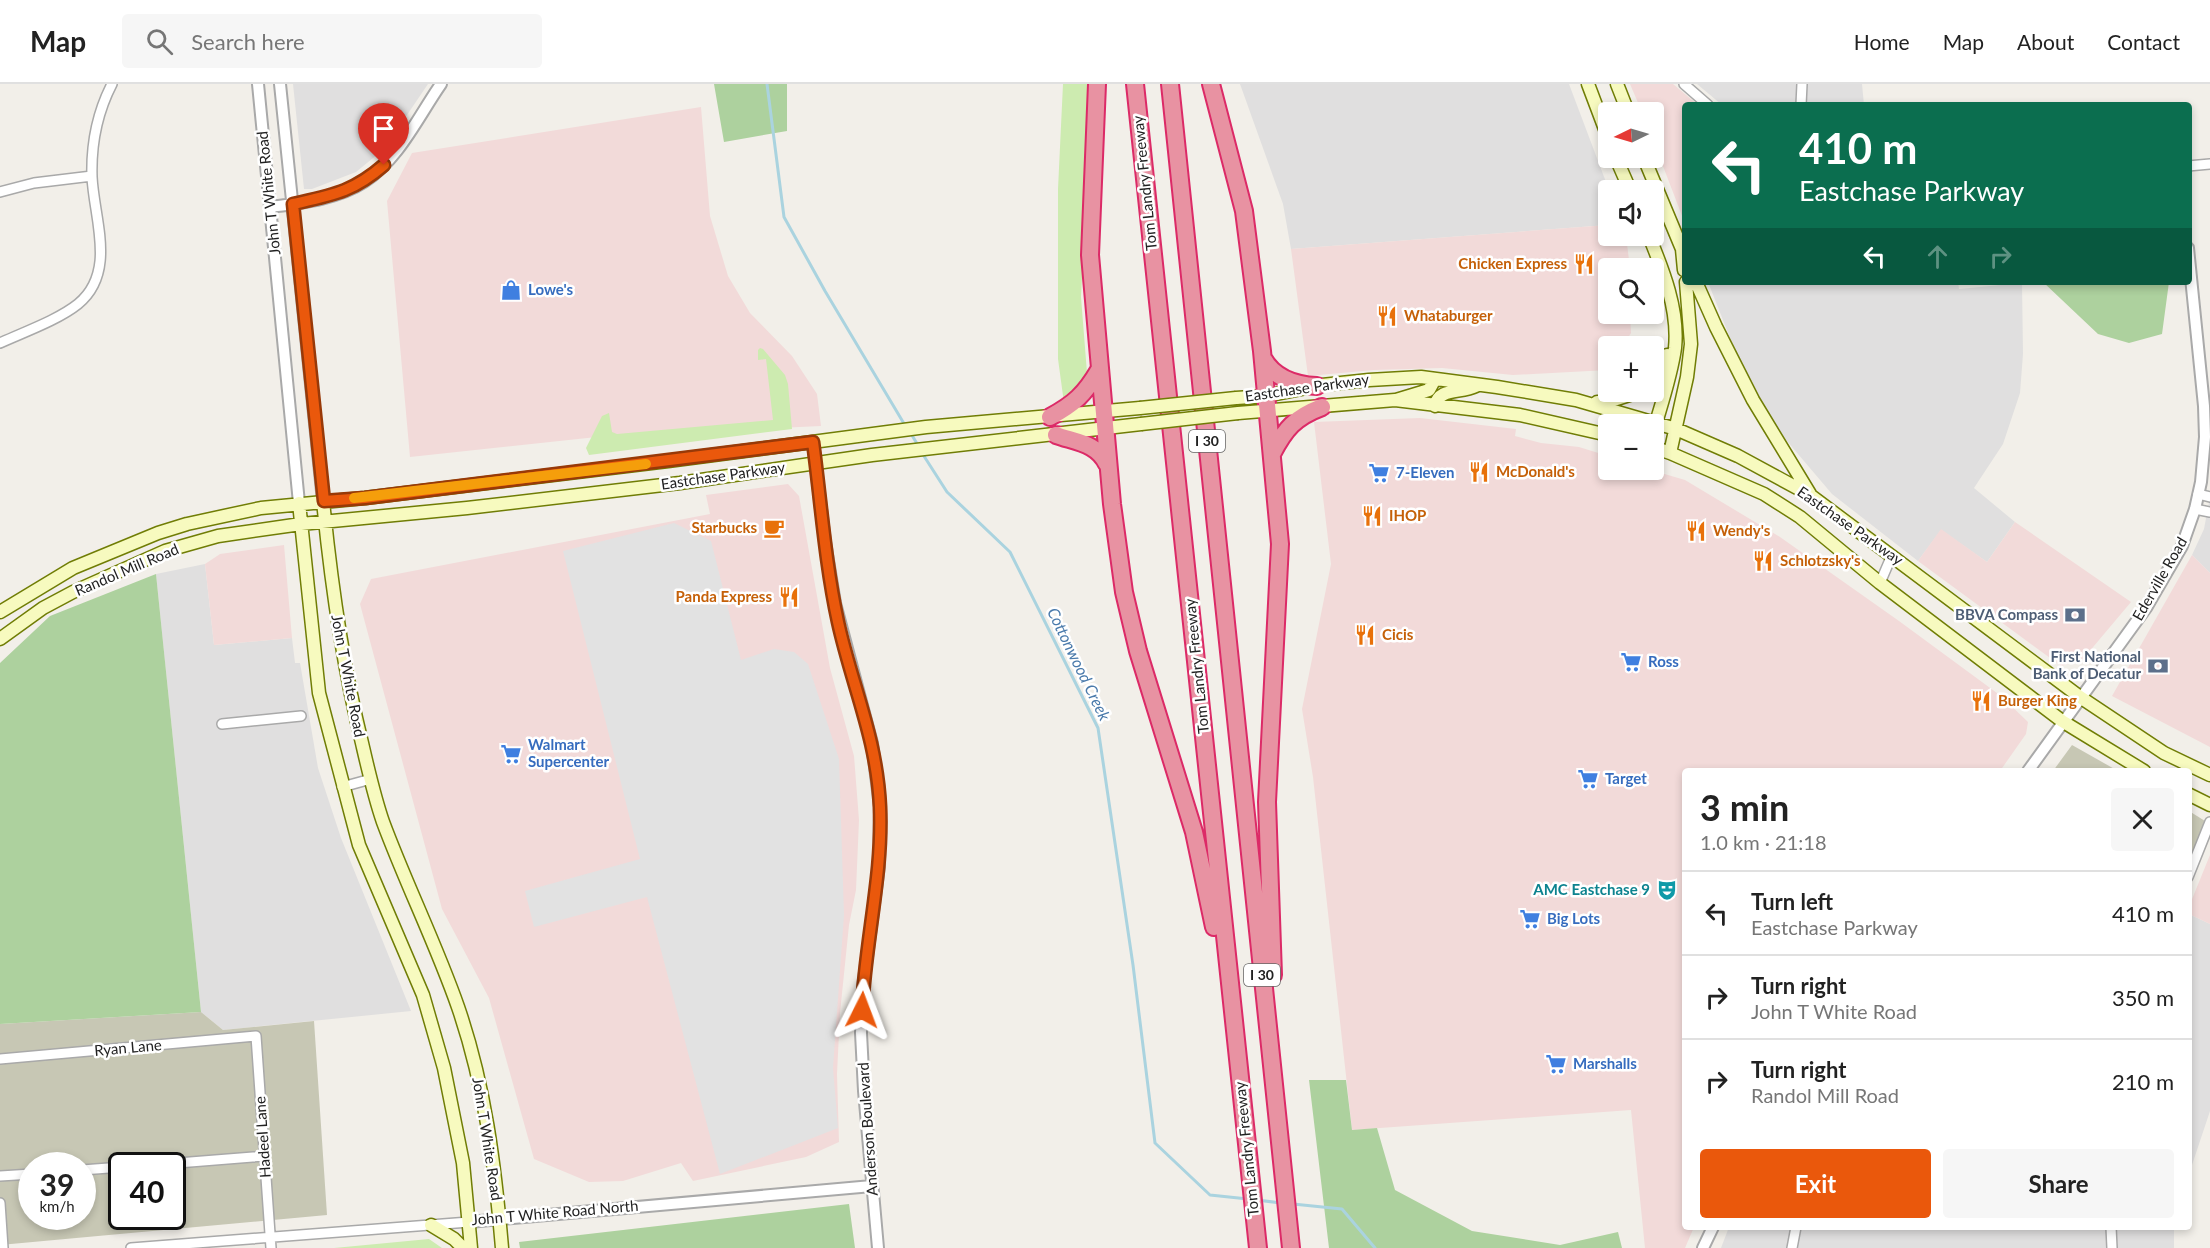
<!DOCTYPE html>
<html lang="en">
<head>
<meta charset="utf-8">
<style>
  body { margin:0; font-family:Lato,sans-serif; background:#f6f6f6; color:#222; height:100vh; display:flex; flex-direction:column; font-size:22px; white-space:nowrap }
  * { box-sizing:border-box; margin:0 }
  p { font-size:20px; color:#767676 }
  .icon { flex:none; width:33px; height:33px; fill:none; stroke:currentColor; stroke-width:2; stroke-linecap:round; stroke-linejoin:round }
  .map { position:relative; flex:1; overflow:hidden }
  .side { position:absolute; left:1682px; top:684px; width:510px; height:462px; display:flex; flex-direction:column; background:#fff; border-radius:6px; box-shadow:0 3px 9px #0003 }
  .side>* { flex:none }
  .guide { position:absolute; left:1682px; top:18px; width:510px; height:183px; border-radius:6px; box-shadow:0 3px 9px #0003; background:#0b6e4f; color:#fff; overflow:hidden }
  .needle { width:39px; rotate:265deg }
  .fabs { position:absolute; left:1598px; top:18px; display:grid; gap:12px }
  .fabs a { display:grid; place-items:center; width:66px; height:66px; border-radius:6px; background:#fff; box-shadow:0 3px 9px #0003; font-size:30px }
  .speed { position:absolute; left:18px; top:1068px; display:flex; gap:12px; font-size:30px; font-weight:700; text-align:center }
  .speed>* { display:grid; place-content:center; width:78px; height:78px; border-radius:50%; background:#fff; box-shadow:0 3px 9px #0003; line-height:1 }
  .speed small { font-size:15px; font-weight:400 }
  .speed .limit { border:3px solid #111; border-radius:9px; background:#fff; color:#111 }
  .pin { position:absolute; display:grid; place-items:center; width:51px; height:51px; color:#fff; margin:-62px -26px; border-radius:50% 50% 50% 0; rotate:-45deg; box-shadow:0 0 6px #0007 }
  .pin .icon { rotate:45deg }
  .me { position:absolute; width:66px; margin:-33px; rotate:3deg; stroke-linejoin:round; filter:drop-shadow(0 0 4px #0008) }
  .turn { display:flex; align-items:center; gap:21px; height:126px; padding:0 18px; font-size:27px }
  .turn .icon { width:78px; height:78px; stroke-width:2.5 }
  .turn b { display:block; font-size:42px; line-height:51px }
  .lanes { display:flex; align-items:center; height:57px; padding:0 18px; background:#0003; justify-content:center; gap:30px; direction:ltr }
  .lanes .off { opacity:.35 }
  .round { display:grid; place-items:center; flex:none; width:63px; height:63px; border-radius:6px; background:#f6f6f6 }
  .head { display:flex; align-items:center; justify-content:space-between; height:102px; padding:0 18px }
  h1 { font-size:36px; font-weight:700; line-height:45px }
  .primary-button { display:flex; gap:12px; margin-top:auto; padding:12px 18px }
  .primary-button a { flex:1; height:69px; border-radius:6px; background:#ea580c; color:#fff; font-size:24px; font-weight:700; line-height:69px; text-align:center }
  .primary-button a+a { background:#f6f6f6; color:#222 }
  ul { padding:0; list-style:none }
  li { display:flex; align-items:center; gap:18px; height:84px; padding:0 18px; border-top:2px solid #e0e0e0 }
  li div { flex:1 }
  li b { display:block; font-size:22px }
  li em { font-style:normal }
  header { display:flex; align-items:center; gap:36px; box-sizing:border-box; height:84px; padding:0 30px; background:#fff; border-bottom:2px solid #e0e0e0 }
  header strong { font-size:28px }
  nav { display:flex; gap:33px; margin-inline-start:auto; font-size:21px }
  .search { width:420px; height:54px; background:#f6f6f6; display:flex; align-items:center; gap:15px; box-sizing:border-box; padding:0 21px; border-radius:6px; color:#767676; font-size:22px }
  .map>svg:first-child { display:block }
</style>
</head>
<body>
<header>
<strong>Map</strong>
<div class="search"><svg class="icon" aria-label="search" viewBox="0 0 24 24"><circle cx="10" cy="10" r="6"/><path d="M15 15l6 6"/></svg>Search here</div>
<nav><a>Home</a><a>Map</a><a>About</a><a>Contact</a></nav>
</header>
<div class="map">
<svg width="2210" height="1164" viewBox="0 0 2210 1164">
  <rect width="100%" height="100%" fill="#f2efe9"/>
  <!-- residential -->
  <path fill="#e0dfdf" d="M293,0H428L384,65L356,88L312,105H304Z
    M1240,0H1569L1609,106L1608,141L1291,165L1283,120Z
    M1697,0H1862L1864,21H1722Z
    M1708,198H1958L1959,205L2022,199L2023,270L2020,309L2003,360L1974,404L2015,438L1987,478L1941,446L1918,477L1832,410L1775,343L1738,274Z
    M2210,413V489L2192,471L2204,445Z
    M205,480L214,561L292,554L295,579H300L318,684L341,754L411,927L223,946L201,928L156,490Z
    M2189,830L2210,840V1027L2189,1090Z
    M1729,1143H2174V1164H1721Z"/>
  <!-- commercial -->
  <path fill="#f2dad9" d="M1630,0H1673L1698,21H1684V137L1653,56V28H1642Z
    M701,23L710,132L728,192L750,229L792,272L817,310L821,342L606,352L410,373L387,117L412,69Z
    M1608,141V152H1626L1630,184H1608V230H1630L1631,249L1623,262H1608V286L1513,291L1442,284L1374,286L1308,292L1291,165Z
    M1420,334L1516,345L1515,352L1541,359L1579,363L1608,372V386H1651L1685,396L1780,453L1899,537L2001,612L2028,638L2026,650L2000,687H1684V1143H1694L1685,1164H1645L1631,1026L1352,1046L1313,693L1302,625L1331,480L1314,338Z
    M788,400L799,412L830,584L854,672L859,736L856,806L849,841L840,929L837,990L839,1058L806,1073L693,1097L681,1079L623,1097L589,1098L534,1075L489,914L442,825L360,520L371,495L710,430L706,411Z
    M2015,438L2131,518L2083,575L2061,582L1918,477L1941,445L1987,478Z
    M284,461L292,554L214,561L205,480L220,470Z
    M2192,471L2210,489V663L2112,612Z
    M2210,771V840L2189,830L2188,825Z"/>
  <!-- construction -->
  <path fill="#c7c7b4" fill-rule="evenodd" d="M2072,661L2118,687H2053Z
    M2189,727L2205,737L2189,777Z
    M201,928L223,946L314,937L327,1131L0,1161V940ZM32,1082H82V1132H32ZM122,1082H172V1132H122Z"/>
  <!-- grass -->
  <path fill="#cdebb0" d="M1063,0H1092L1081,213L1087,289L1077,310L1064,319L1058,275V105Z
    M760,264L763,265L785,291L788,300L792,345L589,371L586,364L602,332L609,329L612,348L617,350L773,336L766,275L758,276V266Z
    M429,1155L442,1164H334Z"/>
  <!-- forest -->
  <path fill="#add19e" d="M714,0H787V47L724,58Z
    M2043,198H2169L2162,250L2129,259L2098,250Z
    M156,490L201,928L0,940V579L50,532Z
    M1309,996H1346L1352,1046L1377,1044L1395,1106L1472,1147L1560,1161L1618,1148L1622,1164H1329Z
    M849,1120L855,1164H520L519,1158Z"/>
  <!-- parking -->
  <path fill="#e2e2e2" d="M674,439L711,457L741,576L774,565L794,568L808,580L839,675L844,831L833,984L838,1044L720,1090L647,813L534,843L525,807L640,775L563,467Z"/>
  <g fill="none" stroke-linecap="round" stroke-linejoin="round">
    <!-- stream -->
    <path stroke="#aad3df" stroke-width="3" d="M767,0L784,133L825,207L906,343
      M910,348L919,363
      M922,369L947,408L1010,468L1098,644L1133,881L1155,1059L1210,1111L1248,1115
      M1257,1116L1281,1119
      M1293,1120L1342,1125L1375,1164"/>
    <!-- minor casing -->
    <g stroke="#a9a9a9" stroke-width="12">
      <path id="minor" d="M1684,0L1708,21
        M1801,21L1802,0
        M2188,82L2210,80
        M0,108L34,99L92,92
        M0,259C24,248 58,236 78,220C117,188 94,135 92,93C91,60 97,29 112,0
        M2198,410L2210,413
        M2195,425L2210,428
        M1880,499L1892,471
        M222,640L301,632
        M342,703L371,695
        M2188,793L2210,738
        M0,975L256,952L271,1164
        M140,1082L264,1072
        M82,1086L122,1083
        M0,1092L32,1090
        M0,1119L3,1164
        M2111,1143L2112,1164
        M131,1164L469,1138
        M1792,1164L1796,1143"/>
    </g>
    <!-- tertiary casing -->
    <g stroke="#a9a9a9" stroke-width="14">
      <path id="tertiary" d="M258,0L299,419
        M280,0L323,417
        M270,123C301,119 338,115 364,98C399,75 418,33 441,0
        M813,358L825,458L835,519L872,659L880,723L879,782L863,903L861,949L864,1007L878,1164
        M2028,687L2146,524L2182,462L2195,425L2201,398L2205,353L2204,322L2188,164
        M469,1138L872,1102
        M1703,1164L1713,1143"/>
    </g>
    <!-- secondary casing -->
    <g stroke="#707d05" stroke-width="15">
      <path id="secondary" d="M1588,0L1608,53
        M1617,0L1628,28
        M1616,74L1630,106
        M1644,74L1682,165L1684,186
        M1649,152C1663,186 1679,226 1675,264C1671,293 1661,321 1653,349
        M1696,198L1716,243L1753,316L1810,410
        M1653,296L1660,290L1667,271
        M1236,314L1266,312L1322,301L1369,296L1421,293L1497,303L1576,316L1676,345L1738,372L1810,411L2080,613L2164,669L2210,691
        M1396,316L1429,306L1435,295
        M1597,318H1607L1639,308
        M1435,322C1439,303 1460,310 1476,302
        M1238,329L1395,316L1520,331L1608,351
        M1653,363L1670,369L1764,410L1800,433L1880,499L2062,637L2144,687
        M1670,369L1687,293L1691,260L1686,198
        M323,417C331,498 342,579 362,659C368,685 374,712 383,738C406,800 436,860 458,923C485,1001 495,1082 502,1164
        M299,419L319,609L359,761L423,911L444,984L463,1079L471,1164
        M0,528L73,484L158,449L187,440L261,424L365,414L668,377L926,343L1140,324
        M0,555L43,524L73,508L165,467L218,452L301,440L467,424L680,399L872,371L1141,340
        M2188,710L2210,721
        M431,1141L454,1155L463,1164"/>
    </g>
    <!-- motorway casing -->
    <g stroke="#dc2a67" stroke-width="20">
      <path id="motorway" d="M1097,0L1090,171L1112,420L1124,508L1138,567L1194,748L1214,843
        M1135,0L1258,1164
        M1170,0L1291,1164
        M1211,0L1244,127L1262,267L1280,460L1267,718L1273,891
        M1263,274C1274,294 1294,301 1317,302
        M1050,333C1074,320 1085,310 1099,286
        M1056,351C1076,358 1097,359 1107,380
        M1272,370C1285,345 1295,333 1322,323"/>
    </g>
    <!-- minor -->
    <use href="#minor" stroke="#fff" stroke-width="9"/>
    <!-- tertiary -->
    <use href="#tertiary" stroke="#fff" stroke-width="10"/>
    <!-- secondary -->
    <use href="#secondary" stroke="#f7fabf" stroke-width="12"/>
    <!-- motorway -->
    <use href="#motorway" stroke="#e892a2" stroke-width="16"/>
    <!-- secondary-bridge casing -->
    <g stroke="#707d05" stroke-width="15" stroke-linecap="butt">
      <path id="secondary-bridge" d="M1140,324L1236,314
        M1141,340L1238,329"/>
    </g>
    <!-- secondary-bridge -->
    <use href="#secondary-bridge" stroke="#f7fabf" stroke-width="12"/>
  </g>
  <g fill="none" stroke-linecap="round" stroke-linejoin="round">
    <!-- route casing -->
    <g stroke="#983908" stroke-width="15">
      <path id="route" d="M384,81C353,108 333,111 293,120L324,417L365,414L813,358C821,418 825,478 838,538C852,602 877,654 880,723C883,791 865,858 862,926"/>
    </g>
    <!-- route -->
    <use href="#route" stroke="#ea580c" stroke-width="10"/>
    <!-- slow -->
    <path stroke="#f59e0b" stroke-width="10" d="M354,414L646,380"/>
  </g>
  <!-- icons -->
  <defs>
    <g id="restaurant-bare" transform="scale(1.62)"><path d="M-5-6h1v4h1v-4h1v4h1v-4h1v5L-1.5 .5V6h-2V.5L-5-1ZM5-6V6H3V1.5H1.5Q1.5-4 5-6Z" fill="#e8710a" stroke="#fff" stroke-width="2.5" paint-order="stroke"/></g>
    <g id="shop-bare" transform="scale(1.62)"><path d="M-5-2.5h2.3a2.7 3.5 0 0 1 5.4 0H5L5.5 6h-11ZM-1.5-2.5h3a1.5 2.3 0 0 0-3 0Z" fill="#3f7fe0" stroke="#fff" stroke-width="2.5" paint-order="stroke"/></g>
    <g id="supermarket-bare" transform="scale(1.62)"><path d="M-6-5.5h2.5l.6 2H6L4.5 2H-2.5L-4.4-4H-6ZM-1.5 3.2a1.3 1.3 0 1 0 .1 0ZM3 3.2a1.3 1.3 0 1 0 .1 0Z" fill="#3f7fe0" stroke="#fff" stroke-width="2.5" paint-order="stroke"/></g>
    <g id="cafe-bare" transform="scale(1.62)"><path d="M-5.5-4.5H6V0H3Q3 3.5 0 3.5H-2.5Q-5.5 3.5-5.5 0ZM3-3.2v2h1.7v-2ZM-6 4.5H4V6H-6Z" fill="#e8710a" stroke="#fff" stroke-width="2.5" paint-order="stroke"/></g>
    <g id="bank-bare" transform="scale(1.62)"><path d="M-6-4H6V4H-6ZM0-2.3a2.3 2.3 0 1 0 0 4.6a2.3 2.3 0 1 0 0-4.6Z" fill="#5c6f8a" stroke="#fff" stroke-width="2.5" paint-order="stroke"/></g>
    <g id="theatre-bare" transform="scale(1.62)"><path d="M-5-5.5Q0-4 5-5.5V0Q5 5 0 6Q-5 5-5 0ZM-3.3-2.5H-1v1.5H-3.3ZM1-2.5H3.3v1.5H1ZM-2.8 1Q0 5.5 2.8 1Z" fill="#0f9aa8" stroke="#fff" stroke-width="2.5" paint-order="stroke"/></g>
  </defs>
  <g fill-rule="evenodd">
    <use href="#restaurant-bare" x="1584" y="180"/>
    <use href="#shop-bare" x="511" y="206"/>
    <use href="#restaurant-bare" x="1387" y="232"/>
    <use href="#restaurant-bare" x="1479" y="388"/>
    <use href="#supermarket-bare" x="1379" y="389"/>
    <use href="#restaurant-bare" x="1372" y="432"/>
    <use href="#cafe-bare" x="774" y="444"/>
    <use href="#restaurant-bare" x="1696" y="447"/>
    <use href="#restaurant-bare" x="1763" y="477"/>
    <use href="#restaurant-bare" x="789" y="513"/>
    <use href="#bank-bare" x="2075" y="531"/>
    <use href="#restaurant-bare" x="1365" y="551"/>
    <use href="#supermarket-bare" x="1631" y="578"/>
    <use href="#bank-bare" x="2158" y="582"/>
    <use href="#restaurant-bare" x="1981" y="617"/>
    <use href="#supermarket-bare" x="511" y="670"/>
    <use href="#supermarket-bare" x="1588" y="695"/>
    <use href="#theatre-bare" x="1667" y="806"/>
    <use href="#supermarket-bare" x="1530" y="835"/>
    <use href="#supermarket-bare" x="1556" y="980"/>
  </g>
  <g text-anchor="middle" stroke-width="5" stroke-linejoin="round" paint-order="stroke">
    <!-- shield labels -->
    <g fill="#fff" stroke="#646464" stroke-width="1.5">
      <rect x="1189" y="346" width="36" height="22" rx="4.5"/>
      <rect x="1244" y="880" width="36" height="22" rx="4.5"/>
    </g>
    <g font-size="14" font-weight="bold" fill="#222">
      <text x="1207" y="362">I 30</text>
      <text x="1262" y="896">I 30</text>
    </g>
    <!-- street labels -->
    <g font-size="15" fill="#222" stroke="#fff">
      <text transform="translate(1145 99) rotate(-96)" y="5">Tom Landry Freeway</text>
      <text transform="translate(269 109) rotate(-96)" y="5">John T White Road</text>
      <text transform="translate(1307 304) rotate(-8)" y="5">Eastchase Parkway</text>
      <text transform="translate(723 392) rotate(-8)" y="5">Eastchase Parkway</text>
      <text transform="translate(1850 442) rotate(35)" y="5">Eastchase Parkway</text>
      <text transform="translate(127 486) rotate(-23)" y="5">Randol Mill Road</text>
      <text transform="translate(2160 495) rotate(-60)" y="5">Ederville Road</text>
      <text transform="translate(1197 582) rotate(-96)" y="5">Tom Landry Freeway</text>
      <text transform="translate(348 592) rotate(79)" y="5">John T White Road</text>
      <text transform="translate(128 964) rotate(-5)" y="5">Ryan Lane</text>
      <text transform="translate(868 1045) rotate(-94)" y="5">Anderson Boulevard</text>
      <text transform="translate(263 1053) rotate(-94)" y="5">Hadeel Lane</text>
      <text transform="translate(487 1055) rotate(81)" y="5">John T White Road</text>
      <text transform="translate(1247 1065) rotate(-96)" y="5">Tom Landry Freeway</text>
      <text transform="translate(555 1129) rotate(-5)" y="5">John T White Road North</text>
    </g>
    <!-- food labels -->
    <g font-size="15" font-weight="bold" fill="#c56008" stroke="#fff" text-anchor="start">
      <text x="1567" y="185" text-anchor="end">Chicken Express</text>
      <text x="1404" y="237">Whataburger</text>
      <text x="1496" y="393">McDonald's</text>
      <text x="1389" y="437">IHOP</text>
      <text x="757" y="449" text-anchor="end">Starbucks</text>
      <text x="1713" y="452">Wendy's</text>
      <text x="1780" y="482">Schlotzsky's</text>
      <text x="772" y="518" text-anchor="end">Panda Express</text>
      <text x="1382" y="556">Cicis</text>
      <text x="1998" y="622">Burger King</text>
    </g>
    <!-- shop labels -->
    <g font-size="15" font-weight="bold" fill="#366cbe" stroke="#fff" text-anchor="start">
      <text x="528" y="211">Lowe's</text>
      <text x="1396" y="394">7-Eleven</text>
      <text x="1648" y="583">Ross</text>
      <text x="528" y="666">Walmart<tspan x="528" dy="17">Supercenter</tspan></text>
      <text x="1605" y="700">Target</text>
      <text x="1547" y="840">Big Lots</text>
      <text x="1573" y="985">Marshalls</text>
    </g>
    <!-- service labels -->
    <g font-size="15" font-weight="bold" fill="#4e5e75" stroke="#fff" text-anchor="end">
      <text x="2058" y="536">BBVA Compass</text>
      <text x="2141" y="578">First National<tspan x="2141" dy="17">Bank of Decatur</tspan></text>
    </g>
    <!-- culture labels -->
    <g font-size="15" font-weight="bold" fill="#0d838f" stroke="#fff" text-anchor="end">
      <text x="1650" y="811">AMC Eastchase 9</text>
    </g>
    <!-- water labels -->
    <g font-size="16" font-style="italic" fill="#4a7aab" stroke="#fff">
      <text transform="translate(1079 580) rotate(64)" y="6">Cottonwood Creek</text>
    </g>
  </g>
</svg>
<div class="fabs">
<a><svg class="needle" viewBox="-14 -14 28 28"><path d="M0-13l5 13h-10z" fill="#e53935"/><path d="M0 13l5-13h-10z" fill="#767676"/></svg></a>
<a><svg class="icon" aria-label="sound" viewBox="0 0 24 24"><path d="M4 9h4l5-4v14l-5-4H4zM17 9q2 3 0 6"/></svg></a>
<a><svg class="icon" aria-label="search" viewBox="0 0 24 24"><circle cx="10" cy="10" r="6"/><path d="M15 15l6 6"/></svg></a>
<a>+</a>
<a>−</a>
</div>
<div class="speed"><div>39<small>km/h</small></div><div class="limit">40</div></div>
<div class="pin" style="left:384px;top:81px;background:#d93025"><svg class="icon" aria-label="arrive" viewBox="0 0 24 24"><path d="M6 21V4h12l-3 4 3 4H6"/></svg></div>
<svg class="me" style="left:862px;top:926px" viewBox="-20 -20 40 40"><path d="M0-17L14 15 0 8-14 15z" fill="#ea580c" stroke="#fff" stroke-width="4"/></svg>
<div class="guide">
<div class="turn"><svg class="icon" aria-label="left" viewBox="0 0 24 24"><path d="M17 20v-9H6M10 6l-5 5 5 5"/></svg><div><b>410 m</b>Eastchase Parkway</div></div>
<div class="lanes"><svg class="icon" aria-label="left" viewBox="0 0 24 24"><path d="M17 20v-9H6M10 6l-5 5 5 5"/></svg><svg class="icon off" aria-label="ahead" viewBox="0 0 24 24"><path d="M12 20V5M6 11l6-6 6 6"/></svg><svg class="icon off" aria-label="right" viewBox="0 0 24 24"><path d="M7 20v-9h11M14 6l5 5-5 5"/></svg></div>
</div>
<section class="side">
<div class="head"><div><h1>3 min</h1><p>1.0 km · 21:18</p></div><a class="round"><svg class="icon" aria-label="close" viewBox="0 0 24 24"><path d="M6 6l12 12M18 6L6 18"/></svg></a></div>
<ul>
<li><svg class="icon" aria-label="left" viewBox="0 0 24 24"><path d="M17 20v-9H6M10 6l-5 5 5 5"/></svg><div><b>Turn left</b><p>Eastchase Parkway</p></div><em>410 m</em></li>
<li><svg class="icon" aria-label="right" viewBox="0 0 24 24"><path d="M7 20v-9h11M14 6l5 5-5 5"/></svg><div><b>Turn right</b><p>John T White Road</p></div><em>350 m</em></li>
<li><svg class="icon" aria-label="right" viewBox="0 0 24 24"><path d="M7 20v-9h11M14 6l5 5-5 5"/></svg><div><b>Turn right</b><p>Randol Mill Road</p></div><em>210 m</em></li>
</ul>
<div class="primary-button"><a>Exit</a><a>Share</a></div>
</section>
</div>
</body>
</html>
